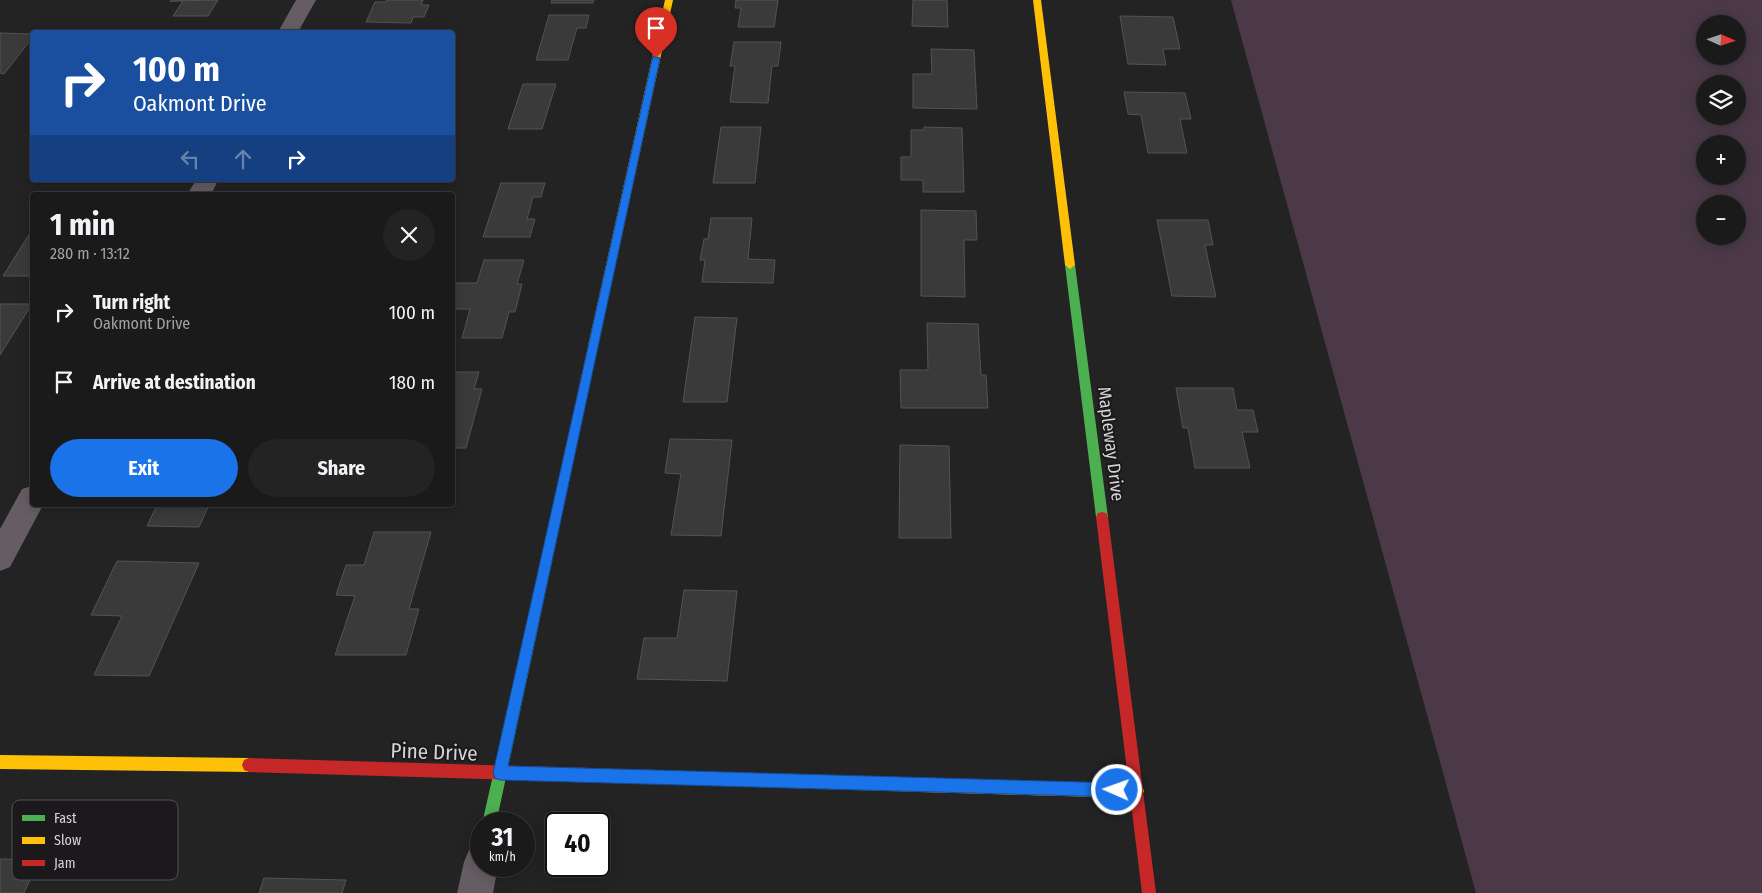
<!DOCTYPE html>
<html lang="en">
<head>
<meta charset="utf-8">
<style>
  body { margin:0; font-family:"Fira Sans Condensed",sans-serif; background:#242324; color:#f1f3f6; height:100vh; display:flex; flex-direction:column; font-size:19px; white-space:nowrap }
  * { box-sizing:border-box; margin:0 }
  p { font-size:16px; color:#a0a1a3 }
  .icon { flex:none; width:28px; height:28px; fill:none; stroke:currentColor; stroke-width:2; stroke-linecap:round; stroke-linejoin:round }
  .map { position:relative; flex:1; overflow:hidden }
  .details { position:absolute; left:30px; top:192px; width:425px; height:315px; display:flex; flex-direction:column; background:#1b1a1b; border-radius:5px; box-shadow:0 2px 12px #0003,0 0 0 1px #39383a }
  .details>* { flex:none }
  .guide { position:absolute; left:30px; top:30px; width:425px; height:152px; border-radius:5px; box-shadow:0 2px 12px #0003,0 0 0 1px #39383a; background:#1a4fa0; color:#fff; overflow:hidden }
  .needle { width:32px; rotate:93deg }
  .fabs { position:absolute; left:1696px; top:15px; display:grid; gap:10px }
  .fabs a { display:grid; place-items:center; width:50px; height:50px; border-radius:50%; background:#1b1a1b; box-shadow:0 2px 12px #0003,0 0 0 1px #39383a; font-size:25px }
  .speed { position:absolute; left:470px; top:812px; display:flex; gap:10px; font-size:25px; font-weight:700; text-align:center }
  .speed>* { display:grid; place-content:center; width:65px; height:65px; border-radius:50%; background:#1b1a1b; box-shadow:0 2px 12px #0003,0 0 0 1px #39383a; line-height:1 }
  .speed small { font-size:12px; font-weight:400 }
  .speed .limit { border:2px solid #111; border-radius:8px; background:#fff; color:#111 }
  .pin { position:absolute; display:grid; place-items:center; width:42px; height:42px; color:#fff; margin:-51px -21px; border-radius:50% 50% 50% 0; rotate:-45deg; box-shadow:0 0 5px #0007 }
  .pin .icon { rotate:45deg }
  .me { position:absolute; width:55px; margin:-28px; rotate:272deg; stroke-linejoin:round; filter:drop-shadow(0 0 4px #0008) }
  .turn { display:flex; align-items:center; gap:18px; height:105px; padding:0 20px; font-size:22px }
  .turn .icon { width:65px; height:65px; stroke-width:2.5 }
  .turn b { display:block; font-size:35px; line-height:42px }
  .lanes { display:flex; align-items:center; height:48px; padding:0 20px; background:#0003; justify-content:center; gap:25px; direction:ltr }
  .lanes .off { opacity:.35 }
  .round { display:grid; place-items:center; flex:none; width:52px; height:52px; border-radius:26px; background:#242324 }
  .head { display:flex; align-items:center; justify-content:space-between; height:85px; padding:0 20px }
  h1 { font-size:30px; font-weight:700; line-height:38px }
  .cta { display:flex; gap:10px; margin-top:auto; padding:10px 20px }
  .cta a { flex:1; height:58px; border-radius:30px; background:#1a73e8; color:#fff; font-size:20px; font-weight:700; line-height:58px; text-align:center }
  .cta a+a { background:#242324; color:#f1f3f6 }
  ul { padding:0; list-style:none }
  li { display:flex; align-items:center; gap:15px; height:70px; padding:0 20px }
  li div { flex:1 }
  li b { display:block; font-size:19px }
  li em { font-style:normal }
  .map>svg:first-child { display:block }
</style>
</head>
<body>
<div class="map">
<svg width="1762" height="893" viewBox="0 0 1762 893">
  <rect width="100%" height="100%" fill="#242324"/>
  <!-- green -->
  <path fill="#4b3948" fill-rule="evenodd" d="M1231,0H1762V893H1476ZM1705,24H1738V56H1705ZM1705,84H1738V116H1705ZM1705,144H1738V176H1705ZM1705,204H1738V236H1705Z"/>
  <!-- building -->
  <path fill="#3b3a3b" stroke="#545354" d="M218,0L208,16H173L183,1H170Z
    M387,0H423L421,5H429L424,17H413L411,23L366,22L375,2H386Z
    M552,0H594L593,3H551Z
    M736,0H778L774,27H738L741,8H735Z
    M913,0H947L948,27L912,26Z
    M549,15H589L586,28H577L568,60H536Z
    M1120,16L1173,17L1180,49H1163L1166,65L1128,64Z
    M0,33L32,34V38L4,74L0,73Z
    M734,42H781L778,66H772L768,103L730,102L735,66H730Z
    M931,49L974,50L977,109L913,108V74H932Z
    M523,84H556L542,129H508Z
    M1124,92L1185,93L1191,119H1180L1187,153H1148L1141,115L1128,114Z
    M721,127H761L755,183H713Z
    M924,127L962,128L964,192H923V180H901V157H911V130H924Z
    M501,183H545L541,197H533L527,219H535L530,237H483Z
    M921,210L976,211L977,240H964L965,297L921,296Z
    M711,218H752L748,259L775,260L773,283L702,282L705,260H700L704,239H708Z
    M1157,220H1208L1213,245H1205L1216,297L1172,296Z
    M32,230V276H3Z
    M484,260H524L517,284H522L515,312H509L502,338H462L470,309H452V283H477Z
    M0,304H32L0,355Z
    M695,317L737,318L727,402H683Z
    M927,323L978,324L981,375H986L988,408H901L900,370H928Z
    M452,372H479L474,389H482L466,448H452Z
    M1176,388H1233L1237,410H1253L1258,432H1242L1250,468H1195L1188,428H1183Z
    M670,439L732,440L721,536L671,535L681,474L665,473Z
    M900,445L949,446L951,538H899Z
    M157,505H209L199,527L147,526Z
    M374,532H431L409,609H419L406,655H335L355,596L336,595L346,565H364Z
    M117,561L199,563L149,676L94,675L122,616L91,615Z
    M684,590L737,591L727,681L637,679L644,638H677Z
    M0,859L39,860L24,893H0Z
    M264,878L346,880L342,893H259Z"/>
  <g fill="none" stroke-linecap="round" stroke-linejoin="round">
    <!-- street -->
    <path fill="#655c64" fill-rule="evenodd" d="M296,0H316L298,32H278Z
      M196,180H218L211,195H187Z
      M32,486V505H43L10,567L0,571V529L22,489Z
      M481,845V866H498L493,893H457L464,862L469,850Z"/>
    <!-- fast -->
    <path fill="#4caf50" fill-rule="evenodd" d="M1070,261L1075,265L1108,517L1106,521L1102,522L1098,521L1096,517L1065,265Z
      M532,622L536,624L538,628L496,824H482L526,628L528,624Z
      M624,769L920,778L925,780L927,785L925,790L920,792L624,783L619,781L617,776L619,771Z"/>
    <!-- slow -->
    <path fill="#ffc107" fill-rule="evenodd" d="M665,0H673L598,346L593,350L588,346Z
      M1033,0H1041L1075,265L1070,269L1065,265Z
      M0,755L249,758L254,760L256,765L254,770L249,772L0,769Z
      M920,778L1137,784L1142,786L1144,791L1142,796L1137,798L920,792L915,790L913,785L915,780Z"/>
    <!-- jam -->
    <path fill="#c62828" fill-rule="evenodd" d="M593,342L598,346L538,628L536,632L532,634L528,632L526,628L588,346Z
      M1102,512L1106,513L1108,517L1156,893H1142L1096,517L1098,513Z
      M249,758L624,769L629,771L631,776L629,781L624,783L249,772L244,770L242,765L244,760Z"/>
  </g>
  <!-- route -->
  <path fill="#1a73e8" stroke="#114b97" d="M653,56L660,58L508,766L1117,783L1122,785L1124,790L1122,795L1117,797L500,780L495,778L493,773Z"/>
  <g text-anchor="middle" stroke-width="4" stroke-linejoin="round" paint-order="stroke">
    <!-- street labels -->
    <g font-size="18" fill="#d5d4d5" stroke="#1b191b">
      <text transform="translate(1111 444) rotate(83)" y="6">Mapleway Drive</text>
    </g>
    <!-- near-street labels -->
    <g font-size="21" fill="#d5d4d5" stroke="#1b191b">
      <text transform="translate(434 752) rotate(2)" y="7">Pine Drive</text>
    </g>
  </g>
  <!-- legend -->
  <rect x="12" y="800" width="166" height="80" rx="8" fill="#1b191b" stroke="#535153" stroke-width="1"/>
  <rect x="22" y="815" width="23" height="6" fill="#4caf50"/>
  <rect x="22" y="837" width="23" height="7" fill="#ffc107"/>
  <rect x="22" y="860" width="23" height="6" fill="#c62828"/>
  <g font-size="14" fill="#d5d4d5">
    <text x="54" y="823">Fast</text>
    <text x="54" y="845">Slow</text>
    <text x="54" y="868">Jam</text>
  </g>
</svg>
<div class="fabs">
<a><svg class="needle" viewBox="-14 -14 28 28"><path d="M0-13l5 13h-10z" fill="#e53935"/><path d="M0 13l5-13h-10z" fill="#a0a1a3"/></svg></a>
<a><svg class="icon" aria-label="layers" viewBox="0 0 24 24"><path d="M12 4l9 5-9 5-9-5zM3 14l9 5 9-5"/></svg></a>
<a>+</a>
<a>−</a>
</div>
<div class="speed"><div>31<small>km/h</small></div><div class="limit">40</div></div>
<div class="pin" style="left:656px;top:58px;background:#d93025"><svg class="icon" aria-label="arrive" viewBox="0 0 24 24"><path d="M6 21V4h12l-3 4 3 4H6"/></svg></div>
<svg class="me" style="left:1117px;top:790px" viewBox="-20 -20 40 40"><circle r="17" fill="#1a73e8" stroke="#fff" stroke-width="3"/><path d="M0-11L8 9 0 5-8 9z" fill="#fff"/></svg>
<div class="guide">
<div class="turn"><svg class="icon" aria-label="right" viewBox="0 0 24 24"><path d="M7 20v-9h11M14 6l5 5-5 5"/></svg><div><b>100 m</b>Oakmont Drive</div></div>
<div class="lanes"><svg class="icon off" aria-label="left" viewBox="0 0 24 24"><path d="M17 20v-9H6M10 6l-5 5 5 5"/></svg><svg class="icon off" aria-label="ahead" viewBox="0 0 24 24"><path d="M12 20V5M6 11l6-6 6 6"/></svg><svg class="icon" aria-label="right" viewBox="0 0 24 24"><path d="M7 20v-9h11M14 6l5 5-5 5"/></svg></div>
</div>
<section class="details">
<div class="head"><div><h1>1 min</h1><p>280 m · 13:12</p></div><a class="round"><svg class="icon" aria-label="close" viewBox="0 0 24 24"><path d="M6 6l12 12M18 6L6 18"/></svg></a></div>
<ul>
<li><svg class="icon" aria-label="right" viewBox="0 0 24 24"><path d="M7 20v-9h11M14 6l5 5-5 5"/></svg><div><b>Turn right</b><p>Oakmont Drive</p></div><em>100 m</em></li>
<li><svg class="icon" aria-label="arrive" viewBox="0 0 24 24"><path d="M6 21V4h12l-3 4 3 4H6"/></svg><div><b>Arrive at destination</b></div><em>180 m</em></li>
</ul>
<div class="cta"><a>Exit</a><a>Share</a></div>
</section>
</div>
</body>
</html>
